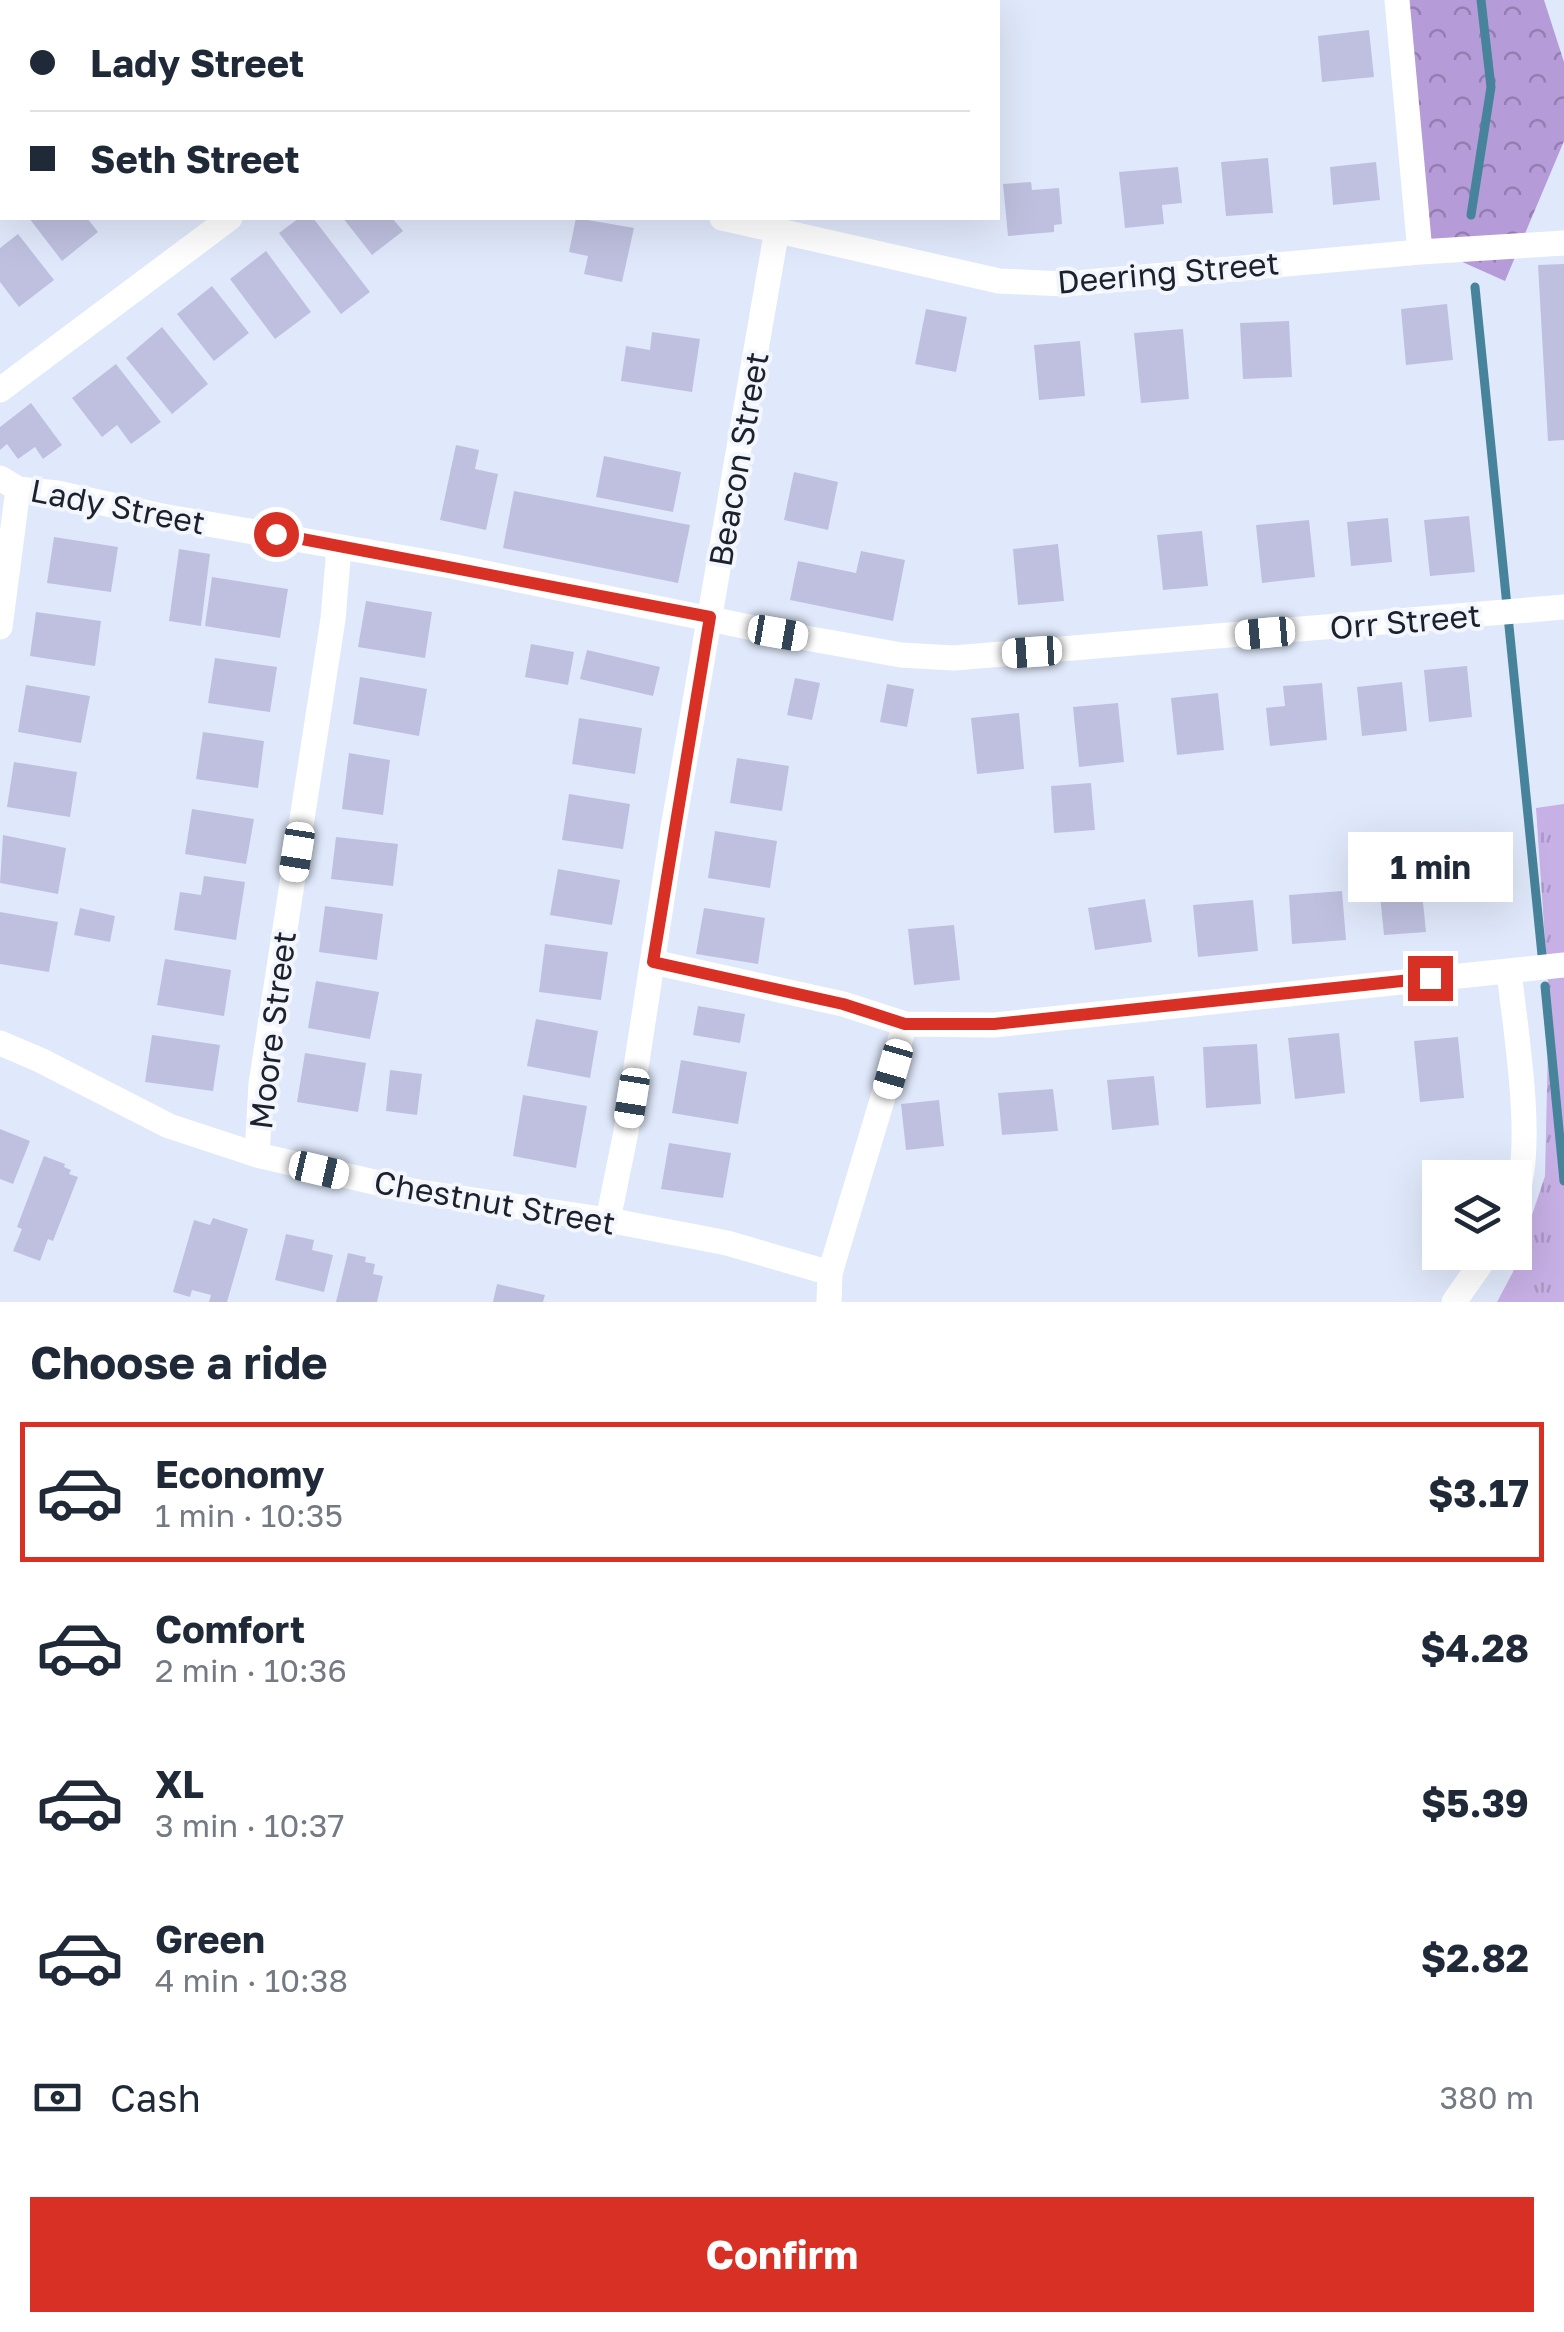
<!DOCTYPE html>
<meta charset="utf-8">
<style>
body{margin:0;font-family:"Golos Text",sans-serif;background:#f6f6f7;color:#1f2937;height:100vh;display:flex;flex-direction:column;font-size:38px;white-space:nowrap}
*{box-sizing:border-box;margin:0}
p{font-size:32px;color:#747a83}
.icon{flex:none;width:55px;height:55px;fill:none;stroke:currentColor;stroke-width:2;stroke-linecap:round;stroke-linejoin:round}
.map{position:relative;height:1302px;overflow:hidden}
.panel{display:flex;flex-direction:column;background:#fff;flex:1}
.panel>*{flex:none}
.hud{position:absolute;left:0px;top:0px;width:1000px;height:220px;box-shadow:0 10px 40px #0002;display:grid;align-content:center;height:220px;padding:0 30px;background:#fff}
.tools{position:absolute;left:1422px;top:1160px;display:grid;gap:20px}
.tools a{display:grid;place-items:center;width:110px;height:110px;border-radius:0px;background:#fff;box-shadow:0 10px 40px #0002;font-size:50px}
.end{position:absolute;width:45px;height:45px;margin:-22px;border:12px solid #d93025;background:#fff;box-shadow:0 0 0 5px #fff}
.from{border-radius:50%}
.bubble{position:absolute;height:70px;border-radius:0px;background:#fff;box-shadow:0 10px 40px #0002;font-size:32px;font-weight:700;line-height:70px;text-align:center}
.car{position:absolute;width:30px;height:60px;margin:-30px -15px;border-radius:12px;box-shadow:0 0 8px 2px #0007;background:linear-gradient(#fff 24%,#345 0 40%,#fff 0 76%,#345 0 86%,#fff 0)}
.hud b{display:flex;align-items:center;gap:35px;height:95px;font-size:38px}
.hud b+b{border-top:2px solid #e0e1e3}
.hud i{width:25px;height:25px;background:#1f2937}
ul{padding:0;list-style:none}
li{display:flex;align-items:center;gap:30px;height:140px;margin:0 20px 15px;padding:0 10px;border:5px solid transparent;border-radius:0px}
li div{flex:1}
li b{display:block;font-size:38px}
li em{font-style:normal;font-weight:700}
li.current{border-color:#d93025}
li>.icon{width:90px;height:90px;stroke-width:1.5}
h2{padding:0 30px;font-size:45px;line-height:120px}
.pay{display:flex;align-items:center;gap:25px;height:110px;padding:0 30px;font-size:38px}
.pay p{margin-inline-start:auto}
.button{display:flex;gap:20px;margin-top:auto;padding:20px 30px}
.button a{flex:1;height:115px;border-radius:0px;background:#d93025;color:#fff;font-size:40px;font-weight:700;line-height:115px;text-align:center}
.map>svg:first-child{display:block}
</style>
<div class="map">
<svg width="1564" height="1302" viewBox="0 0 1564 1302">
<defs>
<pattern id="grass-tufts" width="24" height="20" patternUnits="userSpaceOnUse" patternTransform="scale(2.5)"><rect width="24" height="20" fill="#c7b0e5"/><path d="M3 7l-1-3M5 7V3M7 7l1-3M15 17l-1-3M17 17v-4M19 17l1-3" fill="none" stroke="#aa97c5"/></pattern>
<pattern id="forest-crowns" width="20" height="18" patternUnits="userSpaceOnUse" patternTransform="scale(2.5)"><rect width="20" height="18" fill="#b69bd9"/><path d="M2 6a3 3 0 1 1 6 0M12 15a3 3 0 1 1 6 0" fill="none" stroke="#937eb0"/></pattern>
</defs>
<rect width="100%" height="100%" fill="#e0e9fb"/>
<path fill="url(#grass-tufts)" d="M 1564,804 L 1564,1302 L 1497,1302 L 1513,1272 L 1545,1176 L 1549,999 L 1536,808 Z"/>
<path fill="url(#forest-crowns)" d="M 1389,0 L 1544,0 L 1564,62 L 1564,141 L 1505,281 L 1431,248 Z"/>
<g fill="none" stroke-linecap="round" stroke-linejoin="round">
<path stroke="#47839b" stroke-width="9" d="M 1471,215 L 1491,87 L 1481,0
M 1475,287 L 1542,955
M 1545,986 L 1564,1181"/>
</g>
<path fill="#bfc0df" d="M 1369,30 L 1374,77 L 1322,82 L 1318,36 Z
M 1268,158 L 1273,213 L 1226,216 L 1221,162 Z
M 1376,162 L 1380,200 L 1333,205 L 1330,167 Z
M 1178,167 L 1182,203 L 1162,205 L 1164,224 L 1125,228 L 1119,172 Z
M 1031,182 L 1032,190 L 1059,188 L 1062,224 L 1054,225 L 1054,232 L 1008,236 L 1003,184 Z
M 29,218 L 87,218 L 98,232 L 62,261 Z
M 299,218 L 313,218 L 370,292 L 341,314 L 279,233 Z
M 343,218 L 392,218 L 403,231 L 372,255 Z
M 576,218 L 634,228 L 622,282 L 584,274 L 588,256 L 569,252 Z
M 18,234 L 54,280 L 19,307 L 0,282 L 0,248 Z
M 266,251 L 311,312 L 275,339 L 230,279 Z
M 1564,264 L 1564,440 L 1548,441 L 1538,265 Z
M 212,286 L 249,333 L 214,361 L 177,314 Z
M 1447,304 L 1453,360 L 1406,365 L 1401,309 Z
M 926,309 L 967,317 L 956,372 L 915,364 Z
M 1289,321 L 1292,377 L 1243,379 L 1240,323 Z
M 162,327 L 208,384 L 172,414 L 126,358 Z
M 1183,329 L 1189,399 L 1141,403 L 1134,333 Z
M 652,332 L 700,339 L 692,392 L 621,381 L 626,346 L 650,350 Z
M 1080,341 L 1085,396 L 1039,400 L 1034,345 Z
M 116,364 L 161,422 L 131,444 L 117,425 L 102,437 L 72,398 Z
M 31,403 L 62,445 L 43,459 L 35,447 L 18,459 L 7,444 L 0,450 L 0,427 Z
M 456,445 L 479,450 L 475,469 L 498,474 L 486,530 L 440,520 Z
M 604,456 L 681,472 L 673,512 L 596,497 Z
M 794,472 L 838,482 L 828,530 L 784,520 Z
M 514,491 L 690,525 L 678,583 L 503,548 Z
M 1469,516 L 1475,572 L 1430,576 L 1424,520 Z
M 1388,518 L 1392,562 L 1351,566 L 1347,522 Z
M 1309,520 L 1315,577 L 1262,583 L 1256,525 Z
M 1202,531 L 1208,586 L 1163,590 L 1157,535 Z
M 54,537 L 118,547 L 111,592 L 47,583 Z
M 1058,544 L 1064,601 L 1018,605 L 1013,549 Z
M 179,549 L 210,554 L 201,626 L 169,621 Z
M 861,551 L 905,560 L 893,621 L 790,600 L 798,561 L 856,573 Z
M 212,577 L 288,589 L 280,638 L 205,626 Z
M 366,601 L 432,612 L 425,658 L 358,647 Z
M 36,612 L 101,621 L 95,666 L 30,656 Z
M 531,644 L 574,652 L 568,685 L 525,677 Z
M 587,650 L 660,667 L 653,696 L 580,679 Z
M 215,658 L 277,667 L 270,712 L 208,703 Z
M 1467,666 L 1472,717 L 1429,722 L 1424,670 Z
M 360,677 L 427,689 L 419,736 L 353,724 Z
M 795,678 L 820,683 L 812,720 L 787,715 Z
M 1402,682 L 1407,731 L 1362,736 L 1357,687 Z
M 1322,683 L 1327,740 L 1270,746 L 1266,708 L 1285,706 L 1283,686 Z
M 887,684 L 914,689 L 907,727 L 880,722 Z
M 26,685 L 90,696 L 81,743 L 18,732 Z
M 1218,693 L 1224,750 L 1177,755 L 1171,698 Z
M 1118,703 L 1124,762 L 1079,767 L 1073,707 Z
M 1019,713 L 1024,769 L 977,774 L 971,718 Z
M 579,718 L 642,728 L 635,774 L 572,764 Z
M 203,732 L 264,741 L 258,788 L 196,779 Z
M 349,753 L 390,760 L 383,815 L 342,809 Z
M 737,758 L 789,766 L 782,811 L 730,803 Z
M 14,762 L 77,772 L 70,817 L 7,807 Z
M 1091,783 L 1095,830 L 1054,833 L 1051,786 Z
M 569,794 L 630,804 L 623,849 L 562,840 Z
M 192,809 L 254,819 L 246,864 L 185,854 Z
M 715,831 L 777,841 L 770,888 L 708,878 Z
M 3,835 L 66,848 L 58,894 L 0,883 Z
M 336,837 L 398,844 L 393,886 L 331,879 Z
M 1419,862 L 1426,932 L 1384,935 L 1377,865 Z
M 558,869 L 620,880 L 612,925 L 550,915 Z
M 204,876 L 245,882 L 236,940 L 174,930 L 180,892 L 201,895 Z
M 1342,891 L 1346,940 L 1292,944 L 1289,895 Z
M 1145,899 L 1152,942 L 1095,950 L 1088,908 Z
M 1253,900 L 1258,951 L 1198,957 L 1193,905 Z
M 325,906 L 383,914 L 377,960 L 319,952 Z
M 80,908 L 115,916 L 110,942 L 74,935 Z
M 704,908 L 765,918 L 758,964 L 696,954 Z
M 0,912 L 58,922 L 49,972 L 0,964 Z
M 954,925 L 960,980 L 914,985 L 908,929 Z
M 545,944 L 608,952 L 601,1000 L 539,992 Z
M 165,959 L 231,970 L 224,1016 L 157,1005 Z
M 316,981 L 379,992 L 370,1039 L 308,1028 Z
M 698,1006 L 745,1014 L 740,1043 L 693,1035 Z
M 536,1019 L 598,1031 L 590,1078 L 527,1066 Z
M 1339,1033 L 1345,1093 L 1295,1099 L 1288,1038 Z
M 152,1035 L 220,1045 L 213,1091 L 145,1082 Z
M 1458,1037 L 1464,1098 L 1420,1102 L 1414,1041 Z
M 1257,1044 L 1261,1104 L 1206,1108 L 1203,1047 Z
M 305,1053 L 366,1063 L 358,1112 L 297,1102 Z
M 681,1060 L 747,1072 L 738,1124 L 672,1113 Z
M 390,1070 L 422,1074 L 417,1115 L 386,1111 Z
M 1154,1076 L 1159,1125 L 1112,1130 L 1107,1080 Z
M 1053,1089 L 1058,1131 L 1002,1135 L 998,1093 Z
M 523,1095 L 587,1106 L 576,1168 L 513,1156 Z
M 939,1100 L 944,1146 L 906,1150 L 901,1104 Z
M 0,1129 L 30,1141 L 13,1184 L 0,1179 Z
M 669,1143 L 731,1153 L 723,1198 L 661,1189 Z
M 44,1156 L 65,1164 L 64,1167 L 71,1170 L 69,1174 L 78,1177 L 53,1241 L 48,1239 L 40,1261 L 13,1251 L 22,1229 L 17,1227 Z
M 213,1218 L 248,1229 L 227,1302 L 209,1302 L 211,1295 L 192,1290 L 190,1297 L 173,1292 L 194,1220 L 210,1225 Z
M 286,1234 L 314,1240 L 312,1250 L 333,1255 L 324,1292 L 275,1280 Z
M 348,1253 L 366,1257 L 365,1262 L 375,1264 L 373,1274 L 383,1276 L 377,1302 L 336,1302 Z
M 497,1284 L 545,1295 L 543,1302 L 493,1302 Z"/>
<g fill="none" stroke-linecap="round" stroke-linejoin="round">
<path stroke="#fff" stroke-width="12" d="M 510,2 L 514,0"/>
<path stroke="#fff" stroke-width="25" d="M 456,0 L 457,2
M 1397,0 L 1420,252
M 722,218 L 999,281 L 1065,284 L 1420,252 L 1564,243
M 0,390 L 230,218
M 0,478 L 18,489 L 57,493 L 162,516 L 451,566 L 778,633 L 901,655 L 954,658 L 1564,607
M 0,627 L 18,489
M 653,962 L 843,1004 L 905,1024 L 994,1025 L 1564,965
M 1509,972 C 1515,1026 1536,1151 1515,1198
M 0,1043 L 40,1060 L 169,1126 L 257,1155 L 413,1191 L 608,1220 L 727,1243 L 830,1273
M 257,1155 L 261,1084 L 333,619 L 339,548
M 608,1220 L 626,1132 L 673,828 L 777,229
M 829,1302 L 830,1273 L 905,1024
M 1454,1302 L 1489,1252"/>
</g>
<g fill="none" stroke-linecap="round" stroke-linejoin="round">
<path stroke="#d93025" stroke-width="12" d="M 276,534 L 710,617 L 653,962 L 843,1004 L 905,1024 L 994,1024 L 1430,978"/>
</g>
<g text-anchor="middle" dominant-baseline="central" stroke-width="8" stroke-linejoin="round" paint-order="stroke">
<g font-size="32" fill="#1c212c" stroke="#f3f6fc">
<text transform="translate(1168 272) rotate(-5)">Deering Street</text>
<text transform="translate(738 459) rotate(-80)">Beacon Street</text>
<text transform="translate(118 506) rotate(11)">Lady Street</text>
<text transform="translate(1405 621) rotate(-5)">Orr Street</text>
<text transform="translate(272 1030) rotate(-83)">Moore Street</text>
<text transform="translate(495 1202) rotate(10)">Chestnut Street</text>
</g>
</g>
</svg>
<div class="tools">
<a><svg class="icon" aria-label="layers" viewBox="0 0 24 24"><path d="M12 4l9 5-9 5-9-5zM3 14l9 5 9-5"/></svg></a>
</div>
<i class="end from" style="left:276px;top:534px"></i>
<i class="end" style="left:1430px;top:978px"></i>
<div class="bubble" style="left:1348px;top:832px;width:165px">1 min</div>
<i class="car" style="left:778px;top:633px;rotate:100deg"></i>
<i class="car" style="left:1265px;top:633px;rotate:265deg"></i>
<i class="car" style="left:1032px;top:652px;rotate:266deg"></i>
<i class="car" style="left:297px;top:852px;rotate:189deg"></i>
<i class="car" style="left:893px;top:1069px;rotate:196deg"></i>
<i class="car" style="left:632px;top:1098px;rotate:189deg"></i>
<i class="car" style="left:319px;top:1170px;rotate:103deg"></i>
<div class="hud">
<b><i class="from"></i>Lady Street</b>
<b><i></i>Seth Street</b>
</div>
</div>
<section class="panel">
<h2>Choose a ride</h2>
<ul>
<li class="current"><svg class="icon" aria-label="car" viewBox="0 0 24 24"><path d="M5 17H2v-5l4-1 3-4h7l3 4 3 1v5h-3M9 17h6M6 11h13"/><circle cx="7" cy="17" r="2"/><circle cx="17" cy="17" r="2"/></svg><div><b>Economy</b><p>1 min · 10:35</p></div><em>$3.17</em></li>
<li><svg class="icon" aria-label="car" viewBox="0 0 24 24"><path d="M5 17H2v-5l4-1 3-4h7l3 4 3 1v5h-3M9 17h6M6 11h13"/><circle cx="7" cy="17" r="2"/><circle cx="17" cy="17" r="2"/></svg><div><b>Comfort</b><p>2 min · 10:36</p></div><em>$4.28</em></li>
<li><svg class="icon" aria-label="car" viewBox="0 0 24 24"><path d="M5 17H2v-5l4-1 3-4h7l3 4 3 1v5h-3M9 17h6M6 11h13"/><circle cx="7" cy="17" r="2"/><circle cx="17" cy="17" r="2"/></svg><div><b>XL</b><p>3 min · 10:37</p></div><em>$5.39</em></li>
<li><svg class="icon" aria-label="car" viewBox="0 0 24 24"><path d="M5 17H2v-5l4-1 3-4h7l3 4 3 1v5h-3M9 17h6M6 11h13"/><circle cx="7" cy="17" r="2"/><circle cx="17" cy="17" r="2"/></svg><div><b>Green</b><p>4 min · 10:38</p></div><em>$2.82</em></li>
</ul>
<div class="pay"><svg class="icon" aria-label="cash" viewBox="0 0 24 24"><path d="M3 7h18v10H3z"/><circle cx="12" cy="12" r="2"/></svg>Cash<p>380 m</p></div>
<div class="button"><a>Confirm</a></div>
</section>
